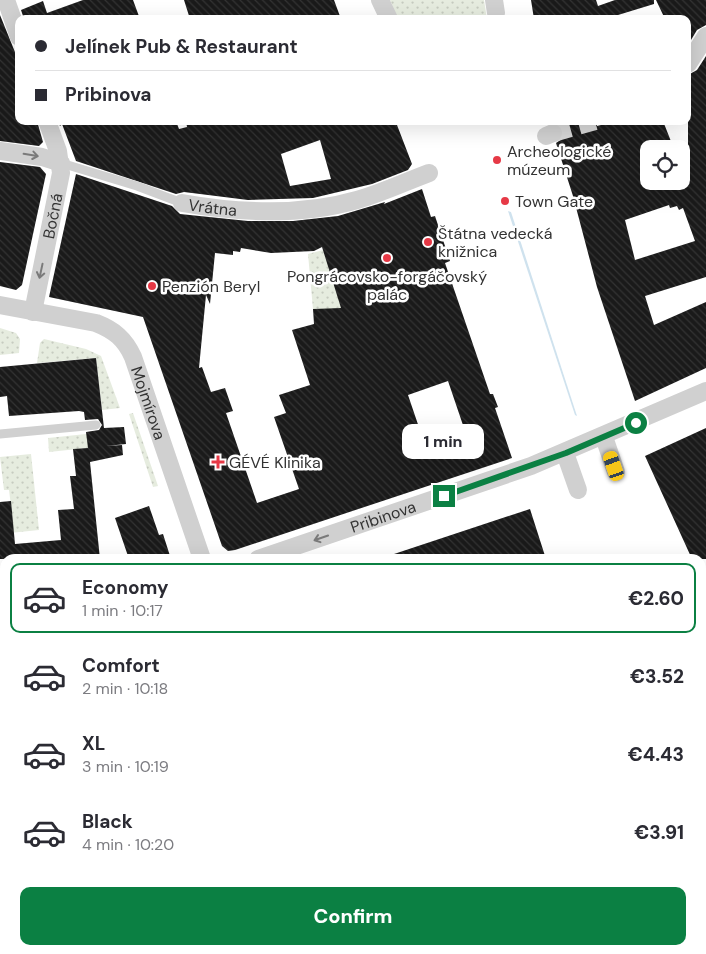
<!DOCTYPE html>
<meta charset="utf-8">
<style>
body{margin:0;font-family:"DM Sans",sans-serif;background:#f7f7f7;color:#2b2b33;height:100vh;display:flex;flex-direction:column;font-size:19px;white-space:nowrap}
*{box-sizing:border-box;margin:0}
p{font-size:16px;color:#7c7c81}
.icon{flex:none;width:28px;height:28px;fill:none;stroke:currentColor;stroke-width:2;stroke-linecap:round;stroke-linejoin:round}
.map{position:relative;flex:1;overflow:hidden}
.drawer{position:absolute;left:0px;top:554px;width:706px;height:401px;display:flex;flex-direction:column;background:#fff;border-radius:15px 15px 0 0;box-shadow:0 5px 20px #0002}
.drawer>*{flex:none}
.guide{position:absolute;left:15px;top:15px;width:676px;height:110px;border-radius:10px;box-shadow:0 5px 20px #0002;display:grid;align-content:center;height:110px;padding:0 20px;background:#fff}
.buttons{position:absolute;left:640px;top:140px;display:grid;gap:10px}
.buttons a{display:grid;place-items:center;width:50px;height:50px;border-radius:10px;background:#fff;box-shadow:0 5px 20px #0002;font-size:25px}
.end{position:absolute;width:22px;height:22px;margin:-11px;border:6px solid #0b8043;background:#fff;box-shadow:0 0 0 2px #fff}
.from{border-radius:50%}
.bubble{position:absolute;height:35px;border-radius:10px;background:#fff;box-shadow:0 5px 20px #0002;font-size:16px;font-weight:800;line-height:35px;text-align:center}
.car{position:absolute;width:15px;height:30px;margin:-15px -8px;border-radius:6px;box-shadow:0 0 4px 1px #0007;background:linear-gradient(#f5c518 24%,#345 0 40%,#f5c518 0 76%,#345 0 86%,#f5c518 0)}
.guide b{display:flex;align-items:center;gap:18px;height:48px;font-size:19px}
.guide b+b{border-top:1px solid #e1e1e2}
.guide i{width:12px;height:12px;background:#2b2b33}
ul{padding:9px 0 0;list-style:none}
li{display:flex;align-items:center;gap:15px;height:70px;margin:0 10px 8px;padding:0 10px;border:2px solid transparent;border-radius:10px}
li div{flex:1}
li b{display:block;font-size:19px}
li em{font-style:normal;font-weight:800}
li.on{border-color:#0b8043}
li>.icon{width:45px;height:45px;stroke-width:1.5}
.action{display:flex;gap:10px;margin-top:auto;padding:10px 20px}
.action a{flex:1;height:58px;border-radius:10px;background:#0b8043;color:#fff;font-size:20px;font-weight:800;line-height:58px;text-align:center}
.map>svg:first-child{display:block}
</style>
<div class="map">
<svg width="706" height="954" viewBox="0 0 706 954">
<defs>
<pattern id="grass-dots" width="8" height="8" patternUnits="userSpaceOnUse" patternTransform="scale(1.25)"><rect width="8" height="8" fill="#e6ecdf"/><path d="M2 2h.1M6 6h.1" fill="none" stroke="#c6cbc0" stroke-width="1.8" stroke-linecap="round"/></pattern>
<pattern id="building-back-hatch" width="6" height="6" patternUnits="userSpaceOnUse" patternTransform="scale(1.25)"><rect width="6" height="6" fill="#1a1a1a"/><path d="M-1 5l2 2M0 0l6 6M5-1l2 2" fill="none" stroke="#333"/></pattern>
</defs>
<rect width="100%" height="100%" fill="#fff"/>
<path fill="url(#grass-dots)" d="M 390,0 L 484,0 L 487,19 L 398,19 Z
M 323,250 L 342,304 L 344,320 L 313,309 L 308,254 Z
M 0,328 L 16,333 L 20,339 L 19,353 L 0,355 Z
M 44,339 L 86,349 L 101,356 L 120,408 L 102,410 L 96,358 L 37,363 L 40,343 Z
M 133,413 L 158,486 L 153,487 L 129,414 Z
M 105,432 L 106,446 L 49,452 L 48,438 Z
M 31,454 L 39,530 L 0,534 L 13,522 L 9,490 L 4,490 L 0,457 Z
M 701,827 L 706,832 L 706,889 L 701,889 Z
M 0,896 L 5,896 L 5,950 L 82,950 L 39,954 L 0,954 Z"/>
<path fill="#cfe2ee" d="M 508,211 L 511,212 L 577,416 L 575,415 Z"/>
<path fill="url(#building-back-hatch)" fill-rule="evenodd" d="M 83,0 L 133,0 L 140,19 L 24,19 L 21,10 L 43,1 L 47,13 Z
M 184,0 L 334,0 L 341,19 L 190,19 Z
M 531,0 L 596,0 L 598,6 L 615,0 L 654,0 L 654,4 L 605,19 L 534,19 Z
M 656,0 L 706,0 L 706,25 L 697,30 L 688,45 L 688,19 L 665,19 Z
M 0,15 L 19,62 L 19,121 L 37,121 L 43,142 L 39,146 L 0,141 Z
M 706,56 L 706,277 L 645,296 L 654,325 L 706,302 L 706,368 L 635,401 L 597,287 L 573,196 L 556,143 L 562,139 L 563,129 L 559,124 L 551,121 L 597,121 L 597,126 L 617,121 L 663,121 L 674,149 L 649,149 L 649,181 L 688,182 L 688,75 L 697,70 ZM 669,205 L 670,208 L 677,206 L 679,210 L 683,208 L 695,241 L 635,260 L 625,220 Z
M 58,121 L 176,121 L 179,129 L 187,127 L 186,121 L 388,121 L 397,125 L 412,164 L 408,170 L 372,184 L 313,198 L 248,200 L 184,192 L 176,194 L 76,161 L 62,124 L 60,126 ZM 320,140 L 331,179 L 290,186 L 281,154 Z
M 0,162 L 40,167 L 46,174 L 22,285 L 16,290 L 0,286 Z
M 76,174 L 172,206 L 180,214 L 248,221 L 293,221 L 338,216 L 385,202 L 384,204 L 422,189 L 431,217 L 435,216 L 450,261 L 445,263 L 490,394 L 493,394 L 498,407 L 495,408 L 512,458 L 235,550 L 228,551 L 222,546 L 143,317 L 49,297 ZM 322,247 L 341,308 L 313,309 L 314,324 L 292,330 L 310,385 L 279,395 L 286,413 L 274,417 L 299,489 L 257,503 L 226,413 L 233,411 L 225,388 L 211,392 L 202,367 L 199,368 L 206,295 L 210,304 L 215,253 L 233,255 L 233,251 L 240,252 L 241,248 L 271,253 L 314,251 ZM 448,381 L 466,434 L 426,448 L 408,395 Z
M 96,358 L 104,428 L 124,427 L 126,444 L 106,446 L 122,445 L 123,455 L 90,462 L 100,559 L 0,559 L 0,502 L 11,501 L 15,544 L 61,540 L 58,510 L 74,509 L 70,476 L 76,476 L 73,449 L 88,448 L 86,432 L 99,430 L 102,425 L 98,419 L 85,420 L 84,412 L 79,411 L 9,416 L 7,396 L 0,397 L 0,367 Z
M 706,428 L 706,559 L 692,559 L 645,456 Z
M 149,506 L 159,535 L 163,534 L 171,559 L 129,559 L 115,518 Z
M 530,509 L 546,559 L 505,559 L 503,555 L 491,559 L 389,559 L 388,556 Z"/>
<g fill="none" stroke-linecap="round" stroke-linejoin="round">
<path stroke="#d6d6d6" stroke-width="18" stroke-dasharray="18 9" stroke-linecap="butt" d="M 553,133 L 595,121"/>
<path stroke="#d0d0d0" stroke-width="9" d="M 61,163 L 137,186 L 182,203
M 0,434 L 96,425"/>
<g stroke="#d0d0d0" stroke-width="18">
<path d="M 6,0 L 19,37"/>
<path d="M 380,0 L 389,19"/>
<path d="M 494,0 L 496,13"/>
<path d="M 688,64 L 706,36"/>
<path d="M 546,136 L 553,133"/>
<path d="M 0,151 L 42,157 L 61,163"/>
<path id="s1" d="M 182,203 C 239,213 302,216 357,200 C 382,193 405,182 429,173"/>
<path id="s2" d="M 0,305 L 96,323 C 114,330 125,339 133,357 L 202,559"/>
<path id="s3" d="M 33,312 L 61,173 L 58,151 L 47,121"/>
<path d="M 604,437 L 616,472"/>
<path d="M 565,453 L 578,490"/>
<path id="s4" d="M 258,559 L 531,466 L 706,391"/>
<path d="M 0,674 L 5,673"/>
<path d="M 701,713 L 706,711"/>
</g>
<path stroke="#bdbdbd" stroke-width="25" d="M 0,884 L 5,884
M 701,895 L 706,895
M 701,913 L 706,913
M 474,950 L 475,954
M 258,954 L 300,950"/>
<path stroke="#888" stroke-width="1" d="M 701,740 L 706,738
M 701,752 L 706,750
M 701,783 L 706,785
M 701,794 L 706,797
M 0,905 L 5,904
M 0,914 L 5,914"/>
</g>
<defs><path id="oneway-shaft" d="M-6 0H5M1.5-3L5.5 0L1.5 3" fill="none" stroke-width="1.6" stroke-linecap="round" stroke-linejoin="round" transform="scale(1.25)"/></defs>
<g stroke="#7a7a7a">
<use href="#oneway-shaft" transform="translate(31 155) rotate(9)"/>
<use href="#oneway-shaft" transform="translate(41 271) rotate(102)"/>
<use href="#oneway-shaft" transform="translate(321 538) rotate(161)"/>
</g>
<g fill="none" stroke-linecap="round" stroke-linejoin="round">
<path stroke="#0b8043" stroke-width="6" d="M 444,496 L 566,453 L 636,423"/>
</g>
<g fill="#e63946" stroke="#fff" stroke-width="2">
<circle cx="497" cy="160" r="5"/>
<circle cx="505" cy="201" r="5"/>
<circle cx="428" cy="242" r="5"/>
<circle cx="387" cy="258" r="5"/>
<circle cx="152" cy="286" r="5"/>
<path d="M215.5 454.5h5v5h5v5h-5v5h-5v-5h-5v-5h5z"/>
</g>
<g text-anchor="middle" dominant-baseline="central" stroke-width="5" stroke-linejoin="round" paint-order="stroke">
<g font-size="16" fill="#333" stroke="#fff" text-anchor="start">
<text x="507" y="151">Archeologické<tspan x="507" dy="18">múzeum</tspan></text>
<text x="515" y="201">Town Gate</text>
<text x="438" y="233">Štátna vedecká<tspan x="438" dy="18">knižnica</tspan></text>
<text x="387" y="276" text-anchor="middle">Pongrácovsko-forgáčovský<tspan x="387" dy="18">palác</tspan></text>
<text x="162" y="286">Penzión Beryl</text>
<text x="229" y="462">GÉVÉ Klinika</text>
</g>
<g font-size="16" fill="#333" stroke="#fff">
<text stroke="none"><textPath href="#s1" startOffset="31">Vrátna</textPath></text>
<text stroke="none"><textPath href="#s3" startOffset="98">Bočná</textPath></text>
<text stroke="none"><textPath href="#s2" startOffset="198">Mojmírova</textPath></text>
<text stroke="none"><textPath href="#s4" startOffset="132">Pribinova</textPath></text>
</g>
</g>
</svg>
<div class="buttons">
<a><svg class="icon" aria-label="locate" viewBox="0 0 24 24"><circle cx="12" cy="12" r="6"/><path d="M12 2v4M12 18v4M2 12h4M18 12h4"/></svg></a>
</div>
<i class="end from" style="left:636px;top:423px"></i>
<i class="end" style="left:444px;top:496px"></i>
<div class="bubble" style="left:402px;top:424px;width:82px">1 min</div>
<i class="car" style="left:614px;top:466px;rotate:341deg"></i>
<div class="guide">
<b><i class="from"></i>Jelínek Pub &amp; Restaurant</b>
<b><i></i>Pribinova</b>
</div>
<section class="drawer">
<ul>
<li class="on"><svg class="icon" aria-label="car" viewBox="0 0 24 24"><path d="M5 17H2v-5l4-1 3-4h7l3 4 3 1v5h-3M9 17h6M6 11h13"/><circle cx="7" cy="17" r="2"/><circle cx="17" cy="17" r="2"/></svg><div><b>Economy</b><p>1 min · 10:17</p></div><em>€2.60</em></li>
<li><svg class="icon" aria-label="car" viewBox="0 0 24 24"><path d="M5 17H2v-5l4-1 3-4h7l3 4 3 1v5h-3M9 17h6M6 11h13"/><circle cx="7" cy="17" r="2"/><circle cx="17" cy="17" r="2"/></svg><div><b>Comfort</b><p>2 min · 10:18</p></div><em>€3.52</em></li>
<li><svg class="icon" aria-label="car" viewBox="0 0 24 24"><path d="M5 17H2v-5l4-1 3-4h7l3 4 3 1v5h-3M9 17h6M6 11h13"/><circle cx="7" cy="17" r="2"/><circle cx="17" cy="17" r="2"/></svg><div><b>XL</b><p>3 min · 10:19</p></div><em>€4.43</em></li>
<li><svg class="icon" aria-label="car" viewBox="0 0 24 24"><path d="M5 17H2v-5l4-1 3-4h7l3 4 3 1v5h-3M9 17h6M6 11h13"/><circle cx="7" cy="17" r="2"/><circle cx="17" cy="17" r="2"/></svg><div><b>Black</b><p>4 min · 10:20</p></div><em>€3.91</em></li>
</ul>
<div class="action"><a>Confirm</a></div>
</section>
</div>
